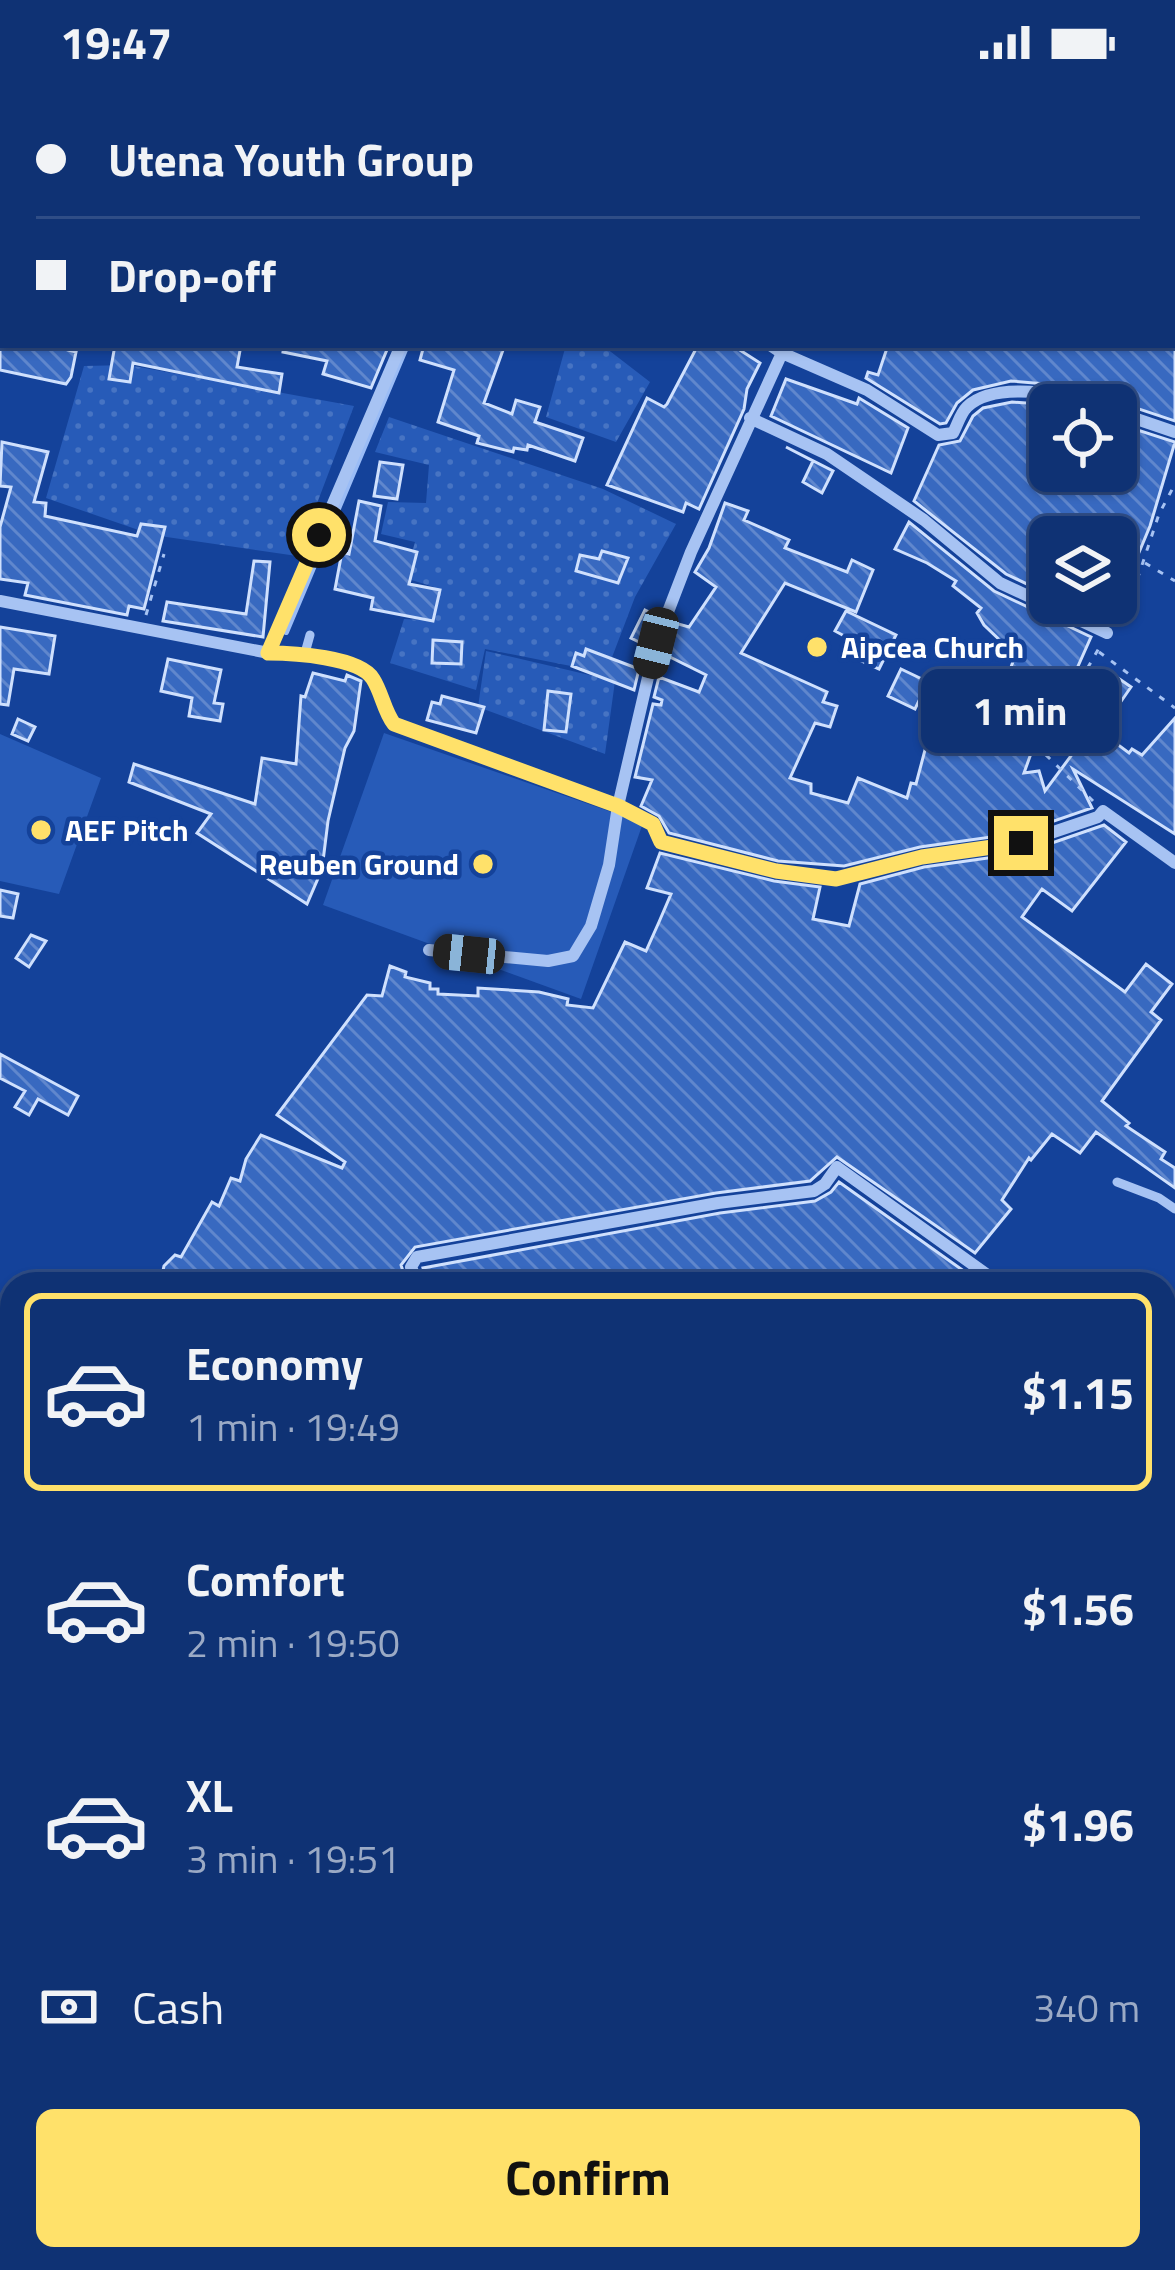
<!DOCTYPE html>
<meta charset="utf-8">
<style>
body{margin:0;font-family:"Titillium Web",sans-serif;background:#183a79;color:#f1f3f6;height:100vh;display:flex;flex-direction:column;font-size:45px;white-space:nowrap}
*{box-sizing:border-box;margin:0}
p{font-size:39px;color:#9baac5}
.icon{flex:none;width:66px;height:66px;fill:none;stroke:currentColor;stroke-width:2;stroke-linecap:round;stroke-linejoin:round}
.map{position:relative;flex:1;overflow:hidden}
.details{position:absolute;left:0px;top:1188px;width:1176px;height:999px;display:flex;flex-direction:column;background:#0f3274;border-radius:36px 36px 0 0;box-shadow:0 3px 9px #0004,0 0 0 3px #2f4d86}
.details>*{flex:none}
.top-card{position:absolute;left:0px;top:0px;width:1176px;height:264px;box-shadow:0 3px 9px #0004,0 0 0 3px #2f4d86;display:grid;align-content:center;height:264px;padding:0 36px;background:#0f3274}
.tools{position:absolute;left:1029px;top:300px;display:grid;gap:24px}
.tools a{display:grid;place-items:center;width:108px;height:108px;border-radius:18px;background:#0f3274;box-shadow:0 3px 9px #0004,0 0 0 3px #2f4d86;font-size:60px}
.end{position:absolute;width:54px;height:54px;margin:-27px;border:15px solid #ffe16a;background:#111;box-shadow:0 0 0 6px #111}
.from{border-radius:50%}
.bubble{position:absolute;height:84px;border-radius:18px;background:#0f3274;box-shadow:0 3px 9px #0004,0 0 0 3px #2f4d86;font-size:39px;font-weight:700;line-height:84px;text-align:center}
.car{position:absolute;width:36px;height:72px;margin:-36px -18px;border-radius:15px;box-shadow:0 0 9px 3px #0007;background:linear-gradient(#222 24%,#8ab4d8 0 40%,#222 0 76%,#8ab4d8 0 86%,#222 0)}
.top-card b{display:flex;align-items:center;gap:42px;height:114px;font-size:45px}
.top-card b+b{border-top:3px solid #2f4d86}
.top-card i{width:30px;height:30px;background:#f1f3f6}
ul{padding:21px 0 0;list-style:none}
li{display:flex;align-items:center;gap:36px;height:198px;margin:0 24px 18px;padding:0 12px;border:6px solid transparent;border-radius:18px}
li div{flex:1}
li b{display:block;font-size:45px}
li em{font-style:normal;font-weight:700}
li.on{border-color:#ffe16a}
li>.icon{width:108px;height:108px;stroke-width:1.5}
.pay{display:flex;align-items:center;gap:30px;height:132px;padding:0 36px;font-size:45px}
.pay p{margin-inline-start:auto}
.cta{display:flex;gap:24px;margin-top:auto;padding:24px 36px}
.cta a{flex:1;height:138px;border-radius:18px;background:#ffe16a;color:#111;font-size:48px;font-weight:700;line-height:138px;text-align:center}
.status{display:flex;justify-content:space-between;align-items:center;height:84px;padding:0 60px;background:#0f3274;direction:ltr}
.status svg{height:33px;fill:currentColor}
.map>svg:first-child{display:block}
</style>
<div class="status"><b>19:47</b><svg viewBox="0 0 49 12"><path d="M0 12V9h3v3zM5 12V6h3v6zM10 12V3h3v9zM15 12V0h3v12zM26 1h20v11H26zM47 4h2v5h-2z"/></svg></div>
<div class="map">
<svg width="1175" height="2186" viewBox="0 0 1175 2186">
<defs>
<pattern id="grass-dots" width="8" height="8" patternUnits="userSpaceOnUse" patternTransform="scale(3)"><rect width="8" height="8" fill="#275bb8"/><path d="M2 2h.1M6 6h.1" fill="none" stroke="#4774c3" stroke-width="1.8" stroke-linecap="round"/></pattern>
<pattern id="building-back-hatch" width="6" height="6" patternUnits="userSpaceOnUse" patternTransform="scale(3)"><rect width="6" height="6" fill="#3869c0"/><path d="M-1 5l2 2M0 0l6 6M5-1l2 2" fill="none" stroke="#6087cd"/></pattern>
</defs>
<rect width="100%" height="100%" fill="#14429a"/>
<path fill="url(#grass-dots)" d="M 566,261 L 602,261 L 650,298 L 616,358 L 546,333 Z
M 128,281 L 354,322 L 297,472 L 153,451 L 46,414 L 84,282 Z
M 389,333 L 603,405 L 676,440 L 635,513 L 606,589 L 485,565 L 476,606 L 390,579 L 404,535 L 428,536 L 434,503 L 405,494 L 415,458 L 381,450 L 388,418 L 426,419 L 429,381 L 375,368 Z
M 486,567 L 615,597 L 605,670 L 478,623 Z"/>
<path fill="#275bb8" d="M 384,649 L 643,739 L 581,915 L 323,821 Z
M 0,650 L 101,694 L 59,810 L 0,797 Z"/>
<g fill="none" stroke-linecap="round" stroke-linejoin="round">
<path stroke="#9abcf6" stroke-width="6" d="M 385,0 L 398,3
M 1173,156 L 1175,154
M 286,548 L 407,261"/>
</g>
<path fill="url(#building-back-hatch)" stroke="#cfe0fd" stroke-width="3" d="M 0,261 L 49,261 L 76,268 L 71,293 L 66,300 L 0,286 Z
M 115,261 L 241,261 L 237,283 L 282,290 L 279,309 L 133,279 L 130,298 L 109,295 Z
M 284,261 L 389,261 L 371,304 L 323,290 L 327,277 L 283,268 Z
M 424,261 L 488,261 L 503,266 L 484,319 L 512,330 L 516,316 L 540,323 L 535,338 L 583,354 L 575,377 L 528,361 L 527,366 L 514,364 L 513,368 L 477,359 L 479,352 L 438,338 L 454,286 L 420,276 Z
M 698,261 L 732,261 L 760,279 L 747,305 L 744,325 L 699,425 L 686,419 L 683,428 L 607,401 L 647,314 L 664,323 L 667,320 Z
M 888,261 L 1175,261 L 1175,337 L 1070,302 L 1011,297 L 973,306 L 957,319 L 946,339 L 940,340 L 866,294 L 868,288 L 878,291 Z
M 786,295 L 857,320 L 859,314 L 908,344 L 891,389 L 771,332 Z
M 1012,318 L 1054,321 L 1050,321 L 1050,353 L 1047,351 L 1037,387 L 1116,387 L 1116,339 L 1175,358 L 1150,442 L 1128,495 L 1116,491 L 1116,453 L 1050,453 L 1050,511 L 1006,490 L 914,417 L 939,361 L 960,357 L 973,332 L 983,324 Z
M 2,358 L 48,368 L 34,418 L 46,419 L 45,432 L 137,452 L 141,440 L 165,443 L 144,525 L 129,522 L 127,531 L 25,511 L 28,499 L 0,495 L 0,443 L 11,403 L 0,402 Z
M 786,363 L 833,387 L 822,409 L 803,398 L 813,377 Z
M 380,378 L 403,381 L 397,415 L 374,412 Z
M 359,417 L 381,422 L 375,457 L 417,468 L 409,500 L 440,506 L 433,537 L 371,525 L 373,514 L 335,505 L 342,468 L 349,470 Z
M 725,419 L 748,427 L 744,436 L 789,456 L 785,464 L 847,488 L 852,476 L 873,486 L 856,528 L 785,499 L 741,569 L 827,608 L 823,618 L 837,622 L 830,643 L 815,639 L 790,694 L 811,700 L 811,709 L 848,719 L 858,694 L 907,714 L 911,699 L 916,700 L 934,632 L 984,658 L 1015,572 L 1005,567 L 1007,563 L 984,541 L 977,529 L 981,524 L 953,502 L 956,497 L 927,479 L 895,465 L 909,438 L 994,507 L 1091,553 L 1058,627 L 1048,622 L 1024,689 L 1039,687 L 1045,707 L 1093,642 L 1129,669 L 1132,665 L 1142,671 L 1175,634 L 1175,750 L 1073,685 L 1092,724 L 1019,749 L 920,763 L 844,782 L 778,777 L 669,749 L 659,732 L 641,722 L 652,696 L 635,693 L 653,620 L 661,621 L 662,616 L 654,613 L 659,593 L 699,608 L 706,591 L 664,570 L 675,539 L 689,543 L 716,503 L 695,488 L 709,464 Z
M 602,467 L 628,474 L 618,499 L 576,487 L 580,471 L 599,475 Z
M 254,477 L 270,478 L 263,553 L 163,537 L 167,518 L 246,530 Z
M 645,526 L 656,531 L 645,561 L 631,554 Z
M 846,527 L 896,551 L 879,585 L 855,574 L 861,561 L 835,547 Z
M 0,543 L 55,552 L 49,590 L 14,585 L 8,621 L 0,620 Z
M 433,556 L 462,558 L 461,580 L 432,579 Z
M 586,565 L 639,585 L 634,606 L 572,582 L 576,569 L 584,572 Z
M 168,575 L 221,586 L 214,619 L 223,620 L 220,637 L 189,632 L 192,614 L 161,607 Z
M 901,585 L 928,598 L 915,625 L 888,612 Z
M 313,589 L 345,597 L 347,591 L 361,597 L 354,647 L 345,664 L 328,737 L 322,785 L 307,820 L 197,749 L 211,730 L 129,698 L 134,680 L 255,720 L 262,674 L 296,680 L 301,612 L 305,613 Z
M 1118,594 L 1131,603 L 1104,642 L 1091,633 Z
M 548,607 L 571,610 L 566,648 L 544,646 Z
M 442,612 L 484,623 L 476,649 L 427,636 L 432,618 L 440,620 Z
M 18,635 L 35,643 L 28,657 L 12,650 Z
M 1104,741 L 1126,758 L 1072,827 L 1042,805 L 1022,833 L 1125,908 L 1146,880 L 1172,900 L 1151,928 L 1161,936 L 1102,1017 L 1129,1039 L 1126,1042 L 1165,1068 L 1161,1075 L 1175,1084 L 1175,1104 L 1096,1048 L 1080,1069 L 1052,1050 L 1031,1076 L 1029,1074 L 1002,1116 L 1011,1125 L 975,1169 L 837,1073 L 810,1097 L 716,1109 L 415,1163 L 401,1181 L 407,1200 L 388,1200 L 389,1191 L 346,1194 L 346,1187 L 313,1189 L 313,1200 L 160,1200 L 164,1182 L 175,1171 L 181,1173 L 212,1118 L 219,1122 L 231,1094 L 240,1097 L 246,1075 L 261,1051 L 342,1084 L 345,1078 L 277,1031 L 367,911 L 382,912 L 390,882 L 406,888 L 405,893 L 430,899 L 430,905 L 438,905 L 438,910 L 478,912 L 478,904 L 539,908 L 568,915 L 567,921 L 593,924 L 625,858 L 646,867 L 659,838 L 671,810 L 647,804 L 660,769 L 774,797 L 820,803 L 813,835 L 849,842 L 860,800 L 924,783 L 1023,769 Z
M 0,806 L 18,810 L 13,834 L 0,832 Z
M 31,851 L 46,857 L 29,883 L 16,874 Z
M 0,970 L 78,1012 L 68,1031 L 38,1015 L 29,1031 L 15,1023 L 25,1007 L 0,994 Z
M 839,1098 L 982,1200 L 428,1200 L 423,1184 L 720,1129 L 815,1117 L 831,1108 Z
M 0,2165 L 12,2175 L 29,2186 L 0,2186 Z"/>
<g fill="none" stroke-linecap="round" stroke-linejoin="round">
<path stroke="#a7c3f3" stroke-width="3" stroke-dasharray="6 9" stroke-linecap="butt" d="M 1108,3 L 1109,0
M 0,103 L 3,96
M 1145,479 L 1175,497
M 146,531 L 164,470
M 1115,534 L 1135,502 L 1159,430 L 1175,400
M 1099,568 L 1175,624
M 1093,717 L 1045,670 L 1044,660 L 1099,564"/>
<path stroke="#a7c3f3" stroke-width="9" d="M 305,569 L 310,551
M 1117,1098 L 1159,1114 L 1175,1125
M 9,1777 L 12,1780
M 0,1919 L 12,1903
M 222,2186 L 230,2175"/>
<path stroke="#a7c3f3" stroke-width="12" d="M 140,0 L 153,3
M 0,25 L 2,0
M 782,269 L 867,306 L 938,351 L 953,349 C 958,340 960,330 967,323 C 993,297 1066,309 1097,321
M 1116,328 L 1175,348
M 750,334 L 827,370 L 924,436 L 1000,499 L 1107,549
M 0,517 L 269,569 C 292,569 360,573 373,595 C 382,609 384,627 394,640 L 618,722 L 653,740 L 661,758 L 776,787 L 836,795 L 922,773 L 1021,759 L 1098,733 L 1103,727 L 1175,779
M 269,569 L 401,261
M 429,866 L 548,877 L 573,872 L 591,842 L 609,781 L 618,722 L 656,559 L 691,468 L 782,269 L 770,261
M 418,1200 L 411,1183 L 417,1173 L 718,1119 L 814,1107 L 825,1100 L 837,1083 L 1000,1200
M 1164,1285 L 1175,1271
M 0,1381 L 12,1388
M 1164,1954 L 1175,1939
M 1164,2105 L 1175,2114
M 0,2118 L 12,2127
M 78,2175 L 93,2186
M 460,2186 L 468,2175"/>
</g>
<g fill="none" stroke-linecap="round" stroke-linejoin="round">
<path stroke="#ffe16a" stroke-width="15" d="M 319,451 L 268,569 C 293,569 360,573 373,595 C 382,609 384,627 394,640 L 618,722 L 653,740 L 661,758 L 776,787 L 836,795 L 922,773 L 1021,759"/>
</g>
<g fill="#ffe16a" stroke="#14429a" stroke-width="4.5">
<circle cx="817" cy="563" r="12"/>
<circle cx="41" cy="746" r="12"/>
<circle cx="483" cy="780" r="12"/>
</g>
<g text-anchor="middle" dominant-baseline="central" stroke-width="9" stroke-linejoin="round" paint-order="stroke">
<g font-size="30" font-weight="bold" fill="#fff" stroke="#14429a" text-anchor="start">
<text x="841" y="563">Aipcea Church</text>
<text x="65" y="746">AEF Pitch</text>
<text x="459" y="780" text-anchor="end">Reuben Ground</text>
</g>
</g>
</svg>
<div class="tools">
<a><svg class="icon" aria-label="locate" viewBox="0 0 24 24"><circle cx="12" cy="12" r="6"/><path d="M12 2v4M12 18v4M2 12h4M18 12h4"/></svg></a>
<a><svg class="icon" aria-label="layers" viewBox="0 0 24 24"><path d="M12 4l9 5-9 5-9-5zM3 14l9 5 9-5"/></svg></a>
</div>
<i class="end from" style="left:319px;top:451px"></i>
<i class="end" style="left:1021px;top:759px"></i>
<div class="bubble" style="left:921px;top:585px;width:198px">1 min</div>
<i class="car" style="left:656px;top:559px;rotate:194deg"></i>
<i class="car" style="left:469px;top:870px;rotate:276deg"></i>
<div class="top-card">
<b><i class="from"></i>Utena Youth Group</b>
<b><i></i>Drop-off</b>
</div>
<section class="details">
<ul>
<li class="on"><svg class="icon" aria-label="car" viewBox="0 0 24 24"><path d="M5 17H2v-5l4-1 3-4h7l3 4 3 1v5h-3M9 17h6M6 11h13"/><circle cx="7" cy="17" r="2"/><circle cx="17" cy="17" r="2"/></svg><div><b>Economy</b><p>1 min · 19:49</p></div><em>$1.15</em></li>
<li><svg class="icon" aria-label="car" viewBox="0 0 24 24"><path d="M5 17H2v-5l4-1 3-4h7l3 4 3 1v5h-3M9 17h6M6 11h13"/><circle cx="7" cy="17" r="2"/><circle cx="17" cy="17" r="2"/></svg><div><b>Comfort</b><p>2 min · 19:50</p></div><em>$1.56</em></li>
<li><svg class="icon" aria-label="car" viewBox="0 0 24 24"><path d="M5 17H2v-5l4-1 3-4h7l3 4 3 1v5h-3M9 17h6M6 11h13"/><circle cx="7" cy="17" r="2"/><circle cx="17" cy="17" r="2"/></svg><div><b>XL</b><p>3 min · 19:51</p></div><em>$1.96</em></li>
</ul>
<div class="pay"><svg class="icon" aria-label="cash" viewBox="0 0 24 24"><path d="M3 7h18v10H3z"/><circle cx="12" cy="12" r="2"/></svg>Cash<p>340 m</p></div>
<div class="cta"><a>Confirm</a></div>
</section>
</div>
